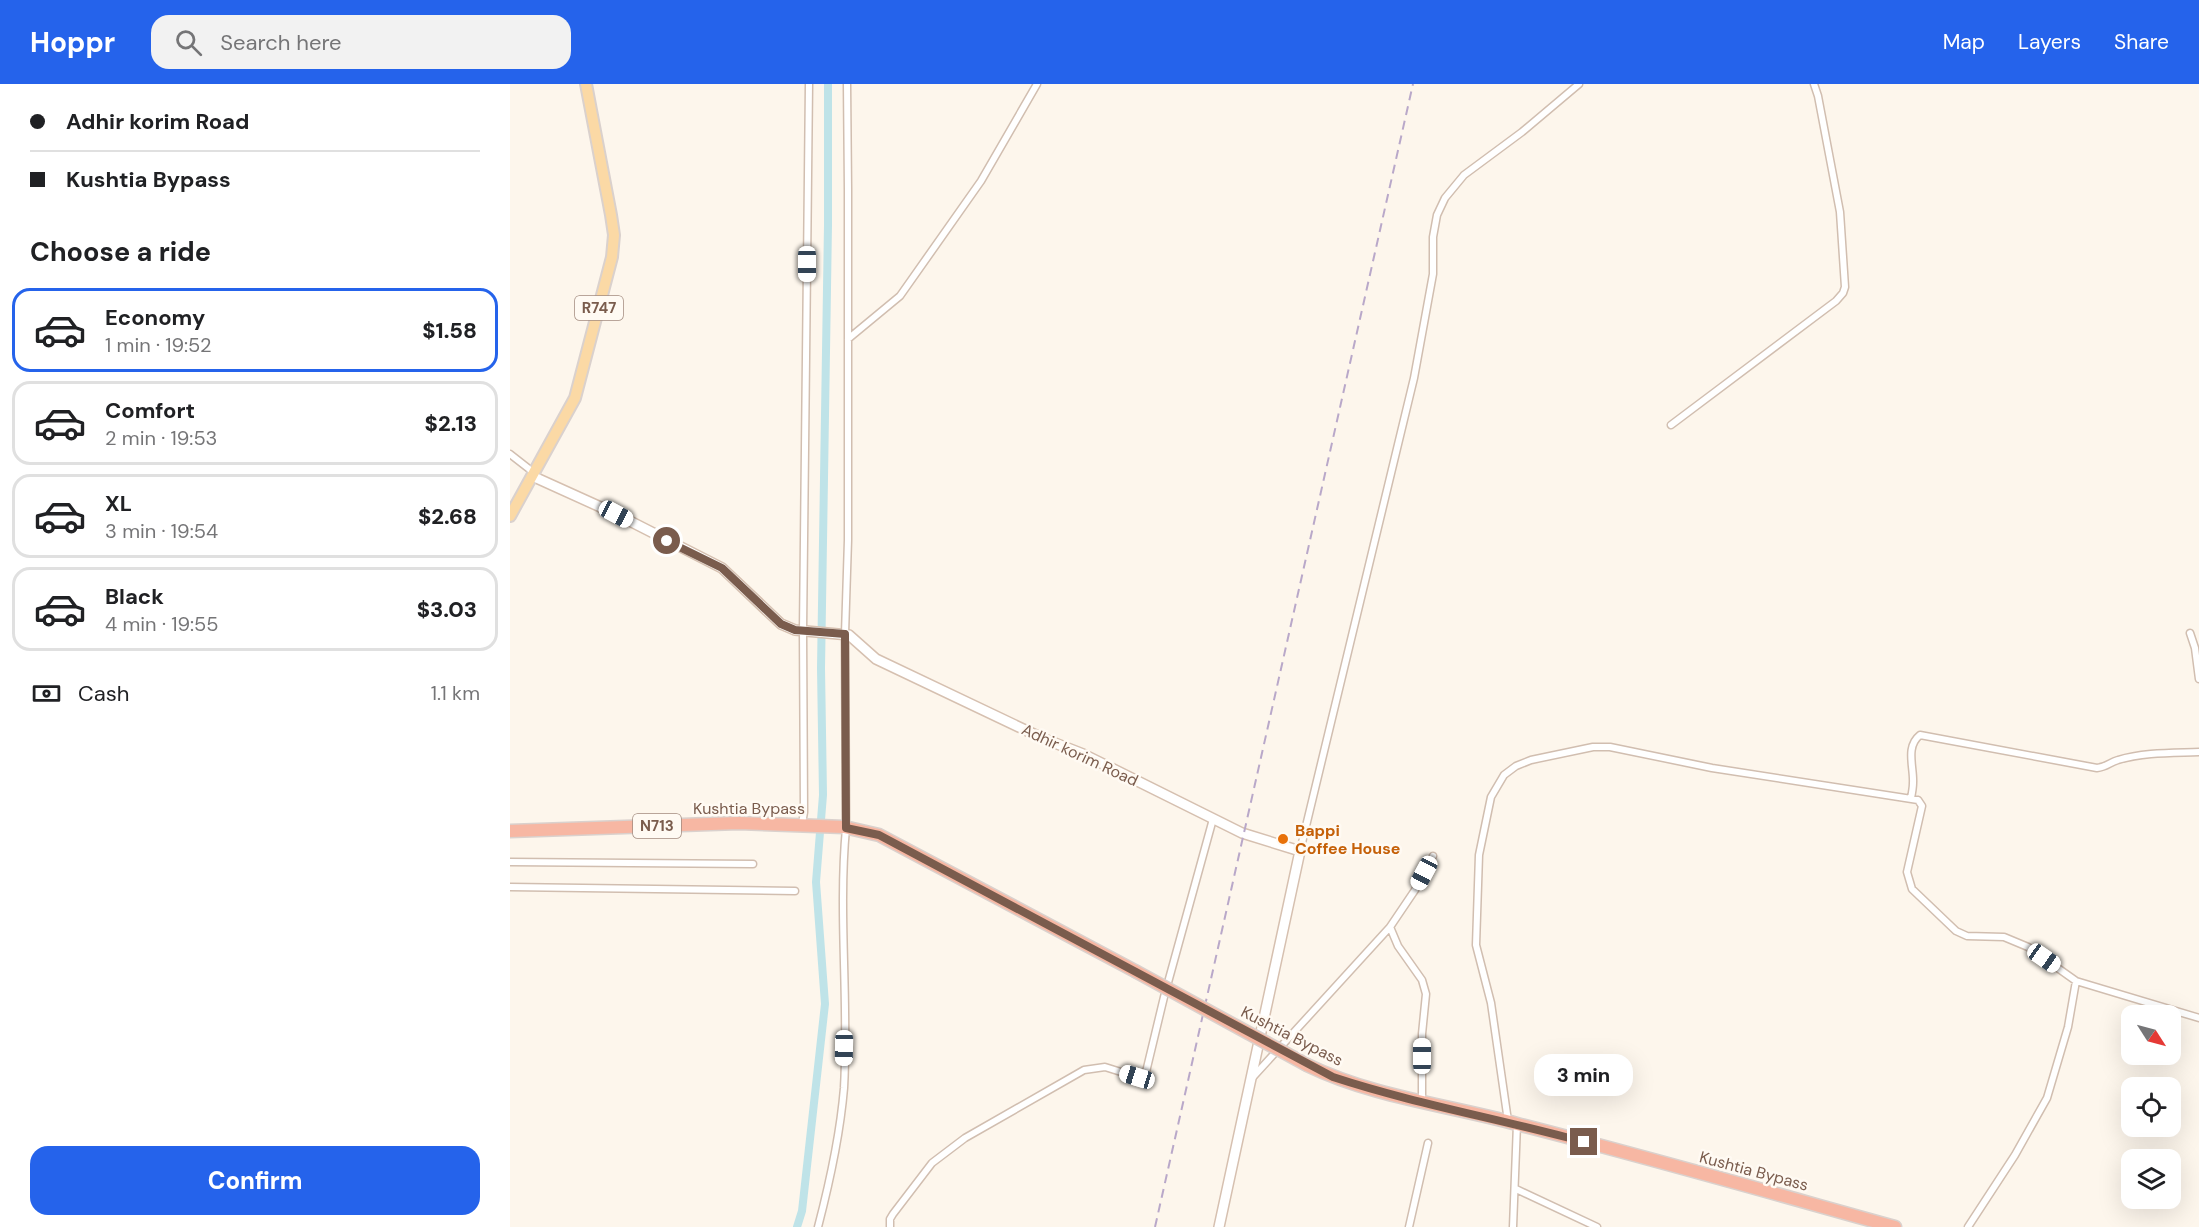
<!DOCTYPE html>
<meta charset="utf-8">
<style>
body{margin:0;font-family:"DM Sans",sans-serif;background:#f2f2f2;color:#202124;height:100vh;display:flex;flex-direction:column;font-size:22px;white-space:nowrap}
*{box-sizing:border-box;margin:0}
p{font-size:20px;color:#757577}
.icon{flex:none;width:33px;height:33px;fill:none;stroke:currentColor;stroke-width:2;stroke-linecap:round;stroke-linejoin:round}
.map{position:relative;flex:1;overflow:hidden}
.side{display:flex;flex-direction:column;background:#fff;width:510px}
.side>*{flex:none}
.hud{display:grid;align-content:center;height:132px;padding:0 30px;background:#fff}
.needle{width:39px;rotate:126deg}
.fabs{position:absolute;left:1611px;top:921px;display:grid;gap:12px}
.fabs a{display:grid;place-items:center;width:60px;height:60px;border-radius:12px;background:#fff;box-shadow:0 6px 24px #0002;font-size:30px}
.end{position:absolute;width:27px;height:27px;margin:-14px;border:8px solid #7a5c4d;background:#fff;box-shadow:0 0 0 3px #fff}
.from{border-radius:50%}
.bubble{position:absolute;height:42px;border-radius:18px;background:#fff;box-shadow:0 6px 24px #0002;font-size:20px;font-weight:800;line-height:42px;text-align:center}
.car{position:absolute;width:18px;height:36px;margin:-18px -9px;border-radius:8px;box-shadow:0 0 4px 2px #0007;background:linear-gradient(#fff 24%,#345 0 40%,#fff 0 76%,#345 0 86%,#fff 0)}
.hud b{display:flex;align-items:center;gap:21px;height:57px;font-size:22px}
.hud b+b{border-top:2px solid #e0e0e0}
.hud i{width:15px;height:15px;background:#202124}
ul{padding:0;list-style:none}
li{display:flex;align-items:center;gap:18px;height:84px;margin:0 12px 9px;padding:0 18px;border:3px solid #e0e0e0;border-radius:18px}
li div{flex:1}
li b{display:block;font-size:22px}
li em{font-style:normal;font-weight:800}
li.selected{border-color:#2563eb}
li>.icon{width:54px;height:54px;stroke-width:1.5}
h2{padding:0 30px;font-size:27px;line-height:72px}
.pay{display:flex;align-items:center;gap:15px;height:66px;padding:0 30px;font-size:22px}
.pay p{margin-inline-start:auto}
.primary-button{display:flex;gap:12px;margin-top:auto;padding:12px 30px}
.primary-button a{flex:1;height:69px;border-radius:18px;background:#2563eb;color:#fff;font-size:24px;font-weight:800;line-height:69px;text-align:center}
header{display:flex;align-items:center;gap:36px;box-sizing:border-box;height:84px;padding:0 30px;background:#2563eb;color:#fff}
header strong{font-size:28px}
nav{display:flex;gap:33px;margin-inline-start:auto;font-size:21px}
.search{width:420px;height:54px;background:#f2f2f2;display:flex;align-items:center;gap:15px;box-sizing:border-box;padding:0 21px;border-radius:18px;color:#757577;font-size:22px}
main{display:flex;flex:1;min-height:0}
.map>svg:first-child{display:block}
</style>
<header>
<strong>Hoppr</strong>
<div class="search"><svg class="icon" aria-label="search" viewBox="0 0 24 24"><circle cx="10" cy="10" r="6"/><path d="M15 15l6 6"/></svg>Search here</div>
<nav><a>Map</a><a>Layers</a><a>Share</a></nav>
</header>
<main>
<section class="side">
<div class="hud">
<b><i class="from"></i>Adhir korim Road</b>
<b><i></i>Kushtia Bypass</b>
</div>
<h2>Choose a ride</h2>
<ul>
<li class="selected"><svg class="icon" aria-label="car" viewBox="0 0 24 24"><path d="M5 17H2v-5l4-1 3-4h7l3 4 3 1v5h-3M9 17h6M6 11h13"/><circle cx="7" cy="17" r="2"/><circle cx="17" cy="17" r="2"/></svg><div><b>Economy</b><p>1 min · 19:52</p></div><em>$1.58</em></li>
<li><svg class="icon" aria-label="car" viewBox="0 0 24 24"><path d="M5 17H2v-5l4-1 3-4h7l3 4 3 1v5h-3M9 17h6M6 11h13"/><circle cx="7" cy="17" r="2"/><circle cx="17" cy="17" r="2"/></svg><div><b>Comfort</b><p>2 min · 19:53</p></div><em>$2.13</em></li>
<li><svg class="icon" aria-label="car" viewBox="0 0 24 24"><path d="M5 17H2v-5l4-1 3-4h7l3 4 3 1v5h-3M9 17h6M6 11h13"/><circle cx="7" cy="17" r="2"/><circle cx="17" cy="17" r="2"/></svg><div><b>XL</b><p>3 min · 19:54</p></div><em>$2.68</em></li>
<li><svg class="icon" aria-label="car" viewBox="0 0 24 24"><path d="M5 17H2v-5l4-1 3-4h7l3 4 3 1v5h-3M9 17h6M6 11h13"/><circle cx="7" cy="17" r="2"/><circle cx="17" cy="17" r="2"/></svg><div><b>Black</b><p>4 min · 19:55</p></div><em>$3.03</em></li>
</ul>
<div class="pay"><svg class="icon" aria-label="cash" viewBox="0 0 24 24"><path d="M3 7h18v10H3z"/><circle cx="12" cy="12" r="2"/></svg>Cash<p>1.1 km</p></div>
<div class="primary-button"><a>Confirm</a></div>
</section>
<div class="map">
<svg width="1689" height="1143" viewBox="0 0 1689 1143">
<rect width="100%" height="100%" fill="#fdf6ec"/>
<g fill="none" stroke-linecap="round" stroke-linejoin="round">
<path stroke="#bfe3e8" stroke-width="8" d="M 287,1143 L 292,1127 L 315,920 L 306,798 L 313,711 L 311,584 L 318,141 L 318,0"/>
<g stroke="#d1beb0" stroke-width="9">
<path id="street" d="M 338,255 L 390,212 L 471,97 L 527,0
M 1161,341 L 1326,217 L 1333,209 L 1335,203 L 1330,128 L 1308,12 L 1304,0
M 0,370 L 23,388
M 1680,549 L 1685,564 L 1689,595
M 1401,714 C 1402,709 1403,704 1403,699 C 1404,683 1395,663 1410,651 L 1587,684 C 1597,683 1600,678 1608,676 C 1634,668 1663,669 1689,668
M 292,740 L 294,728 L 293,547 L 299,0
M 790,767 L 904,294 L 923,190 L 923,153 L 927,131 L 935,114 L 954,91 L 1012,48 L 1069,0
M 0,778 L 243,780
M 0,803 L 285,807
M 880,843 L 888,862 L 912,896 L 916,910 L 912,950 L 912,1017
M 743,993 L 880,843 L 905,806 L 923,772
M 998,1037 L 981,919 L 966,861 L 969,771 L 981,713 L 994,691 L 1006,682 L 1021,676 L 1083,663 L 1100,663 L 1202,684 L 1408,716 L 1412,722 L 1397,788 L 1402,805 L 1446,847 L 1457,852 L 1494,853 L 1518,863 L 1566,897 L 1689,934
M 1006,1105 L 1087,1143
M 308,1143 C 320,1097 330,1052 334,1004 C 339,918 328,830 336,744 L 335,550 L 338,456 L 338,106 L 337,0
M 380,1143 L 380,1135 L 383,1130 L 422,1079 L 455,1054 L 574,986 L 595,983 L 627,993 L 636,988 L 654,913 L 703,735
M 899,1143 L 918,1059
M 1003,1143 L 1007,1040
M 1458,1143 L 1505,1071 L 1537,1014 L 1558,943 L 1566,897"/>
</g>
<g stroke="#d6c0b0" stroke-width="12">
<path id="secondary" d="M 22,392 L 106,430 L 212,484 L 271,540 L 285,546 L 339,551 L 366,575 L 532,654 L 573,670 L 732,749 L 790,767 L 709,1143"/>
</g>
<g stroke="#dad1cd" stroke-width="14">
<path id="primary" d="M 0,432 L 65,314 L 102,173 L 104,151 L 101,131 L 76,0"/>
</g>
<g stroke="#dad1cd" stroke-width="15">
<path id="highway" d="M 0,747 L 229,739 L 334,743 L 369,751 L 625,887
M 797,981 C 863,1013 937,1021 1007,1040 C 1133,1072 1259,1108 1385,1143"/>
</g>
<use href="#street" stroke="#fff" stroke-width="6"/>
<use href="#secondary" stroke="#fff" stroke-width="9"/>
<use href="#primary" stroke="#fbd9a5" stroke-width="10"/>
<use href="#highway" stroke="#f7b7a3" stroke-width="12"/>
<path stroke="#b9a8c9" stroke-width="2" stroke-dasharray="9 6" stroke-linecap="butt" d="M 645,1143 L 903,0"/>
<g stroke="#dad1cd" stroke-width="15" stroke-linecap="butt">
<path id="highway-bridge" d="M 625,887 L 797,981"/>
</g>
<use href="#highway-bridge" stroke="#f7b7a3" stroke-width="12"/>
</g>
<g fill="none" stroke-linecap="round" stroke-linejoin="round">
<path stroke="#7a5c4d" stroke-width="8" d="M 157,457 L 212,484 L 271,540 L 285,546 L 335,550 L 336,744 L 369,751 L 823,993 C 905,1020 991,1035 1074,1058"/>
</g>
<circle fill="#e8710a" stroke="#fffaf3" stroke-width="2" cx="773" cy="755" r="6"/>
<g text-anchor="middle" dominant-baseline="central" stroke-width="5" stroke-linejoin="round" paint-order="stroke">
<g fill="#fffaf3" stroke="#a28b7f" stroke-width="1.5">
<rect x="65" y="212" width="48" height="24" rx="4.5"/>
<rect x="123" y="730" width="48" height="24" rx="4.5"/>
</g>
<g font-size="15" font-weight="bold" fill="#7a5c4d">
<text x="89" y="224">R747</text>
<text x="147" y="742">N713</text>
</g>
<g font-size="16" fill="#7a5c4d" stroke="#fffaf3">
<text transform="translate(570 671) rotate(25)">Adhir korim Road</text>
<text x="239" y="724">Kushtia Bypass</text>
<text transform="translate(782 952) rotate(27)">Kushtia Bypass</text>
<text transform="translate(1244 1087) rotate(15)">Kushtia Bypass</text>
</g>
<g font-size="16" font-weight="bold" fill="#c56008" stroke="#fffaf3" text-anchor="start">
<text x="785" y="746">Bappi<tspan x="785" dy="18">Coffee House</tspan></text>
</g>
</g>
</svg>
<div class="fabs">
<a><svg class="needle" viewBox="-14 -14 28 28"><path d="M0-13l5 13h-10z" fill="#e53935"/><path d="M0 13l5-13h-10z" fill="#757577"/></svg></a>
<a><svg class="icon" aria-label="locate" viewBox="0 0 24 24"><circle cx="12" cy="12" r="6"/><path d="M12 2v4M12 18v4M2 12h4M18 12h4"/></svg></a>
<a><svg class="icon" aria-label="layers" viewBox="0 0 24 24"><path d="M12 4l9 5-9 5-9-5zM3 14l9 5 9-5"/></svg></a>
</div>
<i class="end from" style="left:157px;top:457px"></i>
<i class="end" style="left:1074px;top:1058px"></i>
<div class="bubble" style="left:1024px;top:970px;width:99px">3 min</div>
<i class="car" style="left:297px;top:180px;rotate:180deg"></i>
<i class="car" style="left:106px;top:430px;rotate:118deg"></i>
<i class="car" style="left:914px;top:789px;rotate:208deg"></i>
<i class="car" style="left:1534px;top:874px;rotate:125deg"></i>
<i class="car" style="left:334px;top:964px;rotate:181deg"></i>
<i class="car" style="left:912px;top:972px;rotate:0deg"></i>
<i class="car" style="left:627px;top:993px;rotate:287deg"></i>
</div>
</main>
